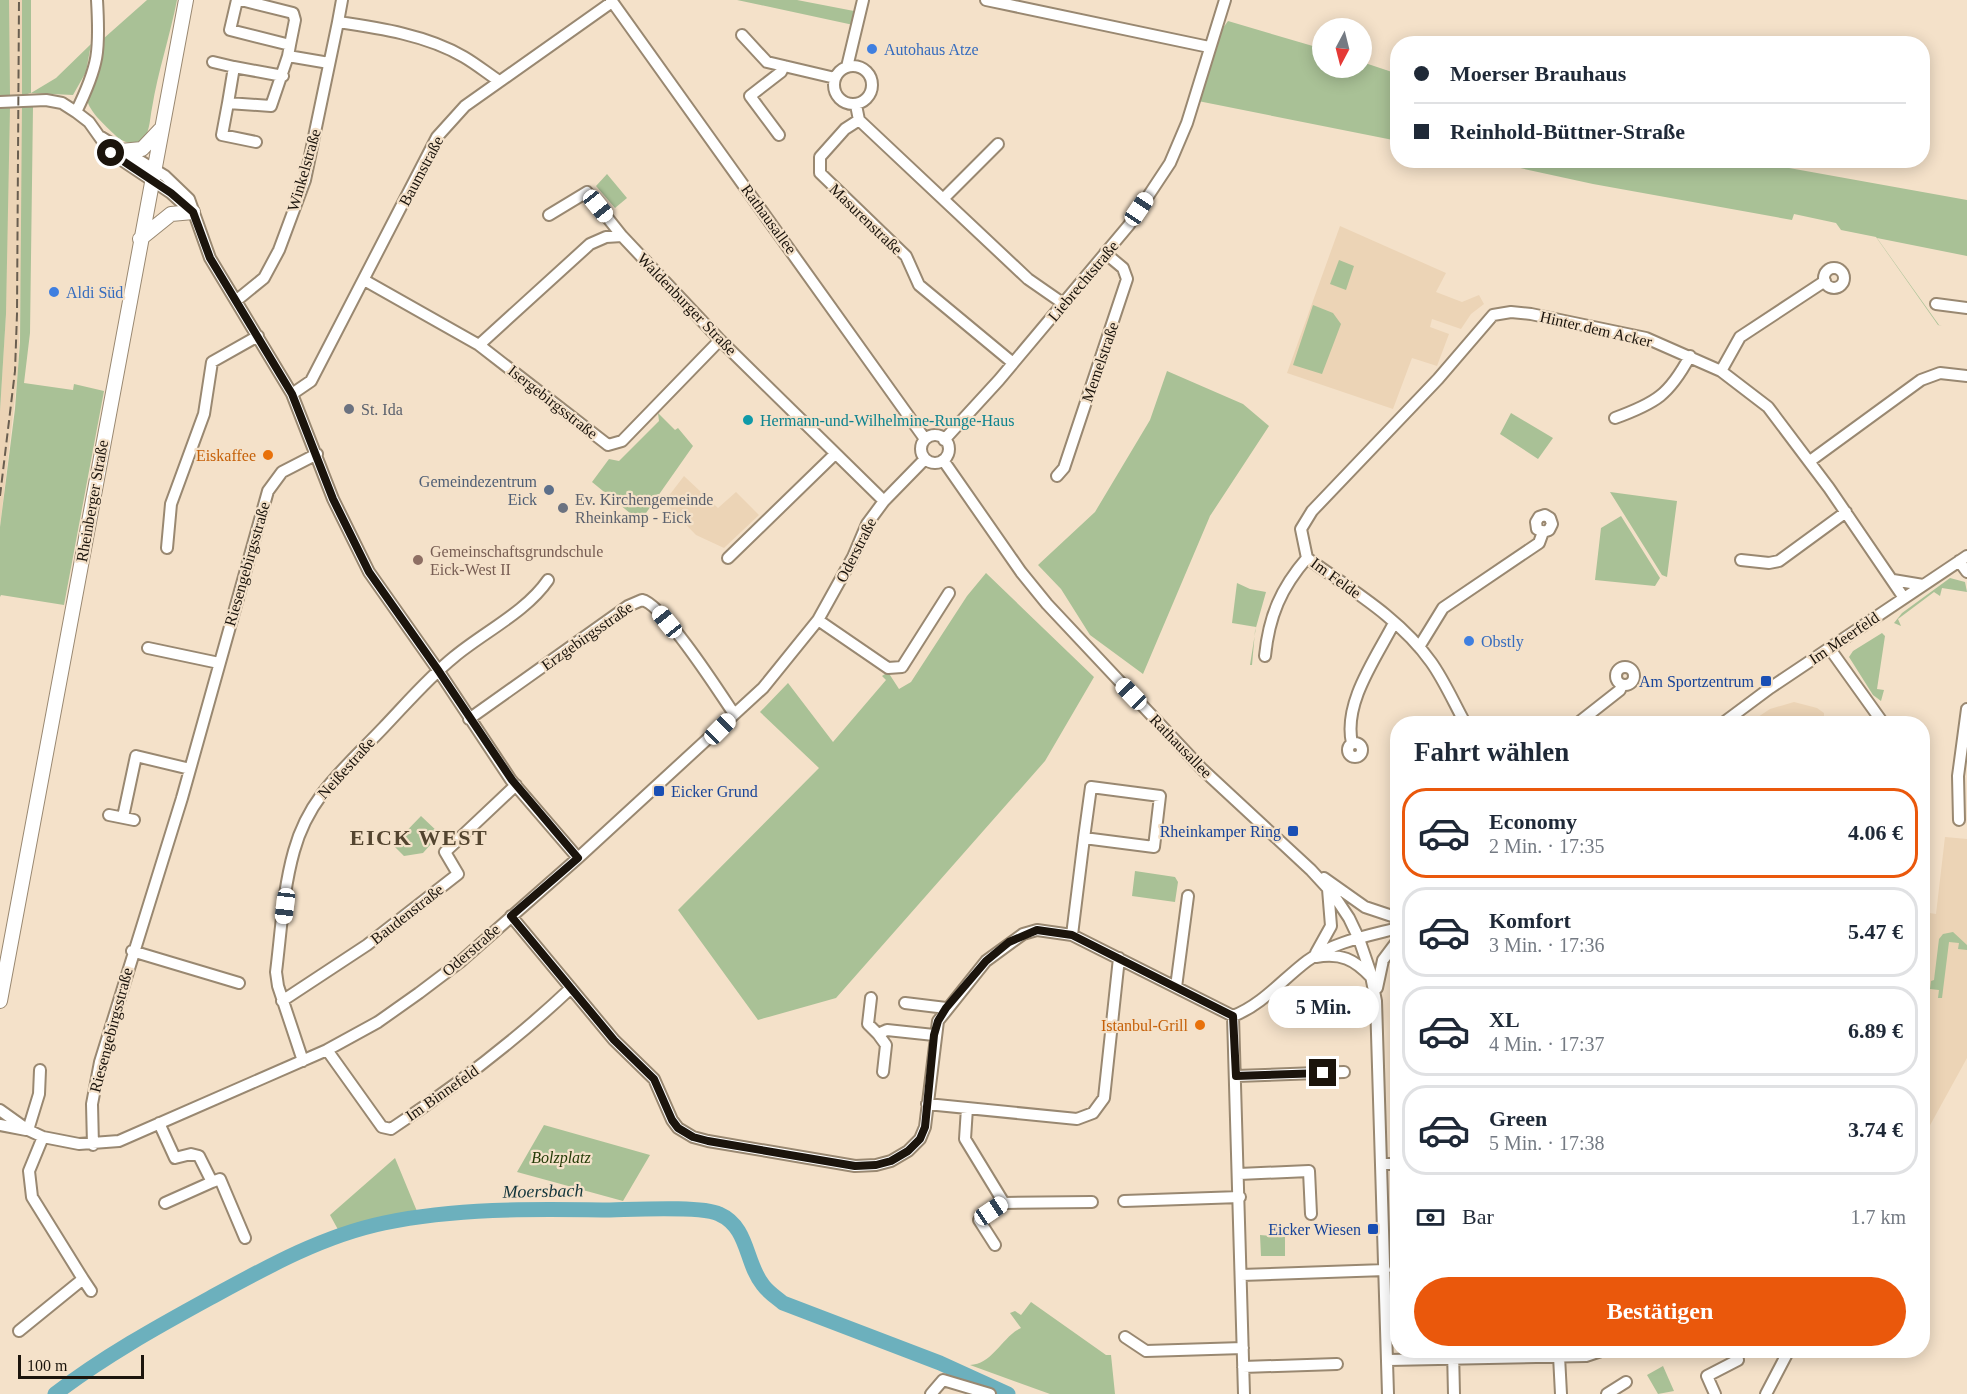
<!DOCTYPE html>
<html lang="de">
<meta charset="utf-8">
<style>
body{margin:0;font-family:Georgia,serif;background:#f2f2f3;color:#1f2937;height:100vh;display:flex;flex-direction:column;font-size:22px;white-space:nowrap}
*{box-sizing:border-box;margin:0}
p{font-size:20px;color:#747a83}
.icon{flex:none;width:33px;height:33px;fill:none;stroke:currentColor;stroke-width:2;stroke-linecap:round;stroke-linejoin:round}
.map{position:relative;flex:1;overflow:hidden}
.drawer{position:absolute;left:1390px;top:716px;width:540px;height:642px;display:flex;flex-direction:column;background:#fff;border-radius:24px;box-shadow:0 3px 15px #0003}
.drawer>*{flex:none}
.hud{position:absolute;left:1390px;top:36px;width:540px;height:132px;border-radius:24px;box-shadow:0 3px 15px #0003;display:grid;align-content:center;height:132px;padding:0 24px;background:#fff}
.needle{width:39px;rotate:187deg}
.controls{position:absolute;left:1312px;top:18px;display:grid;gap:12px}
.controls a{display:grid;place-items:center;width:60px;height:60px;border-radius:50%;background:#fff;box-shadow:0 3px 15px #0003;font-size:30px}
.scale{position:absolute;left:18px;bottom:15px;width:126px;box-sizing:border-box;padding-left:6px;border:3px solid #1b140c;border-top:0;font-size:16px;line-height:21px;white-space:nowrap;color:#1b140c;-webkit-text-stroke:4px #f4e1c9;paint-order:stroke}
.end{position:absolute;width:27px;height:27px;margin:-14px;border:8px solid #1b140c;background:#fff;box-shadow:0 0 0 3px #fff}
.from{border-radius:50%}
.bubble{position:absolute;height:42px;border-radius:21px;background:#fff;box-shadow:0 3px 15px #0003;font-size:20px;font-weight:700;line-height:42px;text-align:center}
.car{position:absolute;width:18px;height:36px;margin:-18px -9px;border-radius:8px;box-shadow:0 0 4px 2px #0007;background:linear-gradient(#fff 24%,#345 0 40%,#fff 0 76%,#345 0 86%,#fff 0)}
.hud b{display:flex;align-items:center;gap:21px;height:57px;font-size:22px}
.hud b+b{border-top:2px solid #e0e1e3}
.hud i{width:15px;height:15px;background:#1f2937}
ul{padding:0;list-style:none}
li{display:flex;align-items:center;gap:18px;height:90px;margin:0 12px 9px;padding:0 12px;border:3px solid #e0e1e3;border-radius:24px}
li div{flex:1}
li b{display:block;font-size:22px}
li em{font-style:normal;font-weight:700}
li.active{border-color:#ea580c}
li>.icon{width:54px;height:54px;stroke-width:1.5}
h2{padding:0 24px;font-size:27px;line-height:72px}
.pay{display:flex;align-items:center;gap:15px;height:66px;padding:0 24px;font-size:22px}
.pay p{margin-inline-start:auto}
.action{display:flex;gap:12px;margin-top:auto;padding:12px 24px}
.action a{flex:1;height:69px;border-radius:36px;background:#ea580c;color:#fff;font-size:24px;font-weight:700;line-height:69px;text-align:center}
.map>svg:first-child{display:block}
</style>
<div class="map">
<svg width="1967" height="1394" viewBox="0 0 1967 1394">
<rect width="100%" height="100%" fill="#f4e1c9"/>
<path fill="#ecd4b6" d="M 9,0 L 22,0 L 22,250 L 18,371 L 0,527 L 0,411 L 6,314 Z
M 1340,226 L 1446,273 L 1436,292 L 1462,302 L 1479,295 L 1484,304 L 1471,314 L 1461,329 L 1432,319 L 1430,327 L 1449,334 L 1437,366 L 1412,358 L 1393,409 L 1287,373 Z
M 684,476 L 718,508 L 736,492 L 759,515 L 724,548 L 696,535 L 664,502 Z
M 1794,702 L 1817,708 L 1824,713 L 1824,723 L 1749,723 L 1770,709 Z
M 1945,837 L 1967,839 L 1967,1058 L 1923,1138 L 1923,912 L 1936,914 Z"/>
<path fill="#a9c196" d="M 0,0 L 9,0 L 10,97 L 0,98 Z
M 22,0 L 31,0 L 31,93 L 56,78 L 91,44 L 86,72 L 73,95 L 30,93 L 22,96 Z
M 147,0 L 177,0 C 170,36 158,71 152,108 C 150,117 150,131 144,138 C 135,147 123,143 115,135 C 106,126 89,112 87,99 L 101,66 L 103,39 Z
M 737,0 L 797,0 L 854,11 L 860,18 L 858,26 Z
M 1228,21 L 1323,49 L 1323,68 L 1362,68 L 1362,62 L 1398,74 L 1398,141 L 1193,100 L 1209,47 Z
M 22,105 L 33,107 L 30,333 L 24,383 L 73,390 L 74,384 L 104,391 L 64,605 L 1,595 L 0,597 L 0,527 L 15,409 L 20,342 Z
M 10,106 L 6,314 L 0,411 L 0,107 Z
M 1488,161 L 1751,161 L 1967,200 L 1967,256 L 1877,238 L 1939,325 L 1942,326 L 1938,325 L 1876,237 L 1841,230 L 1836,223 L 1794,214 L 1792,220 L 1593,184 Z
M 607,174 L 627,198 L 615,208 L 596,186 Z
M 1339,260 L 1354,266 L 1346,290 L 1330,284 Z
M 1313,305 L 1333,313 L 1341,324 L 1322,374 L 1293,365 Z
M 1167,371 L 1243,404 L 1269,426 L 1210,516 L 1143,674 L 1090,635 L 1061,589 L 1038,565 L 1095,512 L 1150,420 Z
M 658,413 L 675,430 L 678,428 L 693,446 L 646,513 L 641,518 L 636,518 L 592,482 L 609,459 L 619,461 L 659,421 Z
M 1511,413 L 1553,438 L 1538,459 L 1500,434 Z
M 1610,492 L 1677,501 L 1667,577 L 1662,575 Z
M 1621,516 L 1660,578 L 1655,586 L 1595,580 L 1601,528 Z
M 986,573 L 1094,677 L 1045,761 L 836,998 L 758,1020 L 678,910 L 819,768 L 760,712 L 788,683 L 833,742 L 886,680 L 882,676 L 888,672 L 899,689 L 911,682 L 967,596 Z
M 1950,578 L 1965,582 L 1967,592 L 1942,588 L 1940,596 L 1934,592 L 1898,619 L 1901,626 L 1894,623 L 1902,613 Z
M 1237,583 L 1250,589 L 1266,592 L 1255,631 L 1252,665 L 1250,665 L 1256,627 L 1232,623 Z
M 1882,633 L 1885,636 L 1877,689 L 1884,690 L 1881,701 L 1873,695 L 1849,657 L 1853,651 Z
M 421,816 L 440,834 L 423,853 L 404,856 L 393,845 Z
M 1135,871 L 1175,877 L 1178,882 L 1175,902 L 1132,896 Z
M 1953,932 L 1967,945 L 1967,950 L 1958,949 L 1959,943 L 1949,942 L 1942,998 L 1938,998 L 1939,990 L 1930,989 L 1931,981 L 1934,980 L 1939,939 L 1943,934 Z
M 544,1125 L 650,1155 L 623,1201 L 517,1172 Z
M 395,1158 L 421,1221 L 341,1235 L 330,1215 Z
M 1260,1235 L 1285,1237 L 1285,1256 L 1261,1256 Z
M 1031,1302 L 1106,1355 L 1111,1355 L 1115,1394 L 1050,1394 L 970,1365 C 992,1365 1002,1337 1021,1328 L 1010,1313 L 1015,1311 L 1021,1315 Z
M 1663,1366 L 1674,1391 L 1658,1394 L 1647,1375 Z"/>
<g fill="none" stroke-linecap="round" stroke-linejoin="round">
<path stroke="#6cb0bd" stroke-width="15" d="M 55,1394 C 103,1357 157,1327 210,1298 C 265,1268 322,1236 384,1223 C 456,1208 529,1209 602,1210 C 626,1210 701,1205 719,1214 C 749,1227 745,1263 763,1285 C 768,1292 777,1298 783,1303 L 940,1363 L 1008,1394"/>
<g stroke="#998871" stroke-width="14">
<path id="minor" d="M 237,0 L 230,30 L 290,45 L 288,56 L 329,63
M 241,0 L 293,13 L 295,20 L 290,45
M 611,0 L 925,439
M 986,0 L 1209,47
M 338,22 L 342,0
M 742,35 L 767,62 L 835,78
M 213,62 L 234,67 L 228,103
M834 85a19 19 0 1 1 38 0a19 19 0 1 1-38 0Z
M 234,67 L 283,76
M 847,67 L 863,0
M 0,102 L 46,100 L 62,103 L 76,112 L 89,122 L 111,153 L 171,193 L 192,212
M 856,105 L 859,120 L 1028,279 L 1064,304
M 76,112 C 99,65 100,51 97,0
M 859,120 L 845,129 L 820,157 L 820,173 L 906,256 L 919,285 L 1013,363
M 779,135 L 750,96 L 781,72 L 784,66
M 101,137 L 165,176 L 189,199 L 210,258 L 292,394 L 333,499 L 369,572 L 438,670 L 511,780 L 578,858
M 256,142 L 222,135 L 228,103 L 271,106 L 288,56
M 944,198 L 998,144
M 549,215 L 587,192 L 622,236
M1824 278a10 10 0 1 1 20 0a10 10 0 1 1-20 0Z
M 364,280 L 479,345 L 608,445 L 622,441 L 720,340
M 237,300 L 264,278 L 279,250 L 305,180 L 338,22 C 379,28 427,35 464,57 C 476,64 487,73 499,81
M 1936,304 L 1967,308
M 479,345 L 590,244 L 606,237 L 622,236 L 720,340 L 884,501
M 1721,371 L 1740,337 L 1825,281
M 292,394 L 311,381 L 437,137 L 465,106 L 612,2
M 1615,418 C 1656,403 1669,395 1690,356
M921 449a14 14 0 1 1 28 0a14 14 0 1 1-28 0Z
M 944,440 L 999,380 L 1129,225 L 1170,163 L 1187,123 L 1225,0
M 943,460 L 1021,572 L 1047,604 L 1202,769 L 1311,870 L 1333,894 L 1349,918 L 1359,939 L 1370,971 L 1376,1001 L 1388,1394
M 1810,461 L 1921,380 L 1940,373 L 1967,376
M 1057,476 L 1064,468 L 1127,279 L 1123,268 L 1105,253
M 167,548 L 171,504 L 204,414 L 212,362 L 258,336
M 728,558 L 835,454
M 1741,560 L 1769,563 L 1779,561 L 1846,512
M 1959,561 L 1967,572
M 1893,580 L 1923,585
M 818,620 L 888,668 L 902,667 L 949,593
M 1419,647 L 1443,608 L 1539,543 L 1543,532 L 1549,530 L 1552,524 L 1550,518 L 1545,515 L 1539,517 L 1536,522 L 1537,529 L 1543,532
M 148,648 L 219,663
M 1830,649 L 1883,723
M 1265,656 C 1269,616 1281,588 1307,558
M1616 676a9 9 0 1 1 18 0a9 9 0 1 1-18 0Z
M 469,719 L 628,606 L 642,600 C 663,604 720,693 734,714
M 1465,723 C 1454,703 1444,680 1431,662 C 1400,618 1350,589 1307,558 L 1301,529 L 1312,511 L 1438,379 L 1493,315 L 1511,312 L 1531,314 L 1646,338 L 1721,371 L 1768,407 L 1829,488 L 1904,598
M 1578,723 L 1620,690 L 1622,685
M 1723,723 L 1770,688 L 1967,556
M1348 750a7 7 0 1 1 14 0a7 7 0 1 1-14 0Z
M 1352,743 C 1343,703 1376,658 1394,623
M 109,815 L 134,820
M 123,817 L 136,756 L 190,769
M 1959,820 L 1958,776 L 1967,709
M 1324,878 L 1365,907 L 1398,918
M 511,916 L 614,1040 L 654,1079 L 672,1120 L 678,1128 L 693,1137 L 708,1141 L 855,1166 L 876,1165 L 891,1161 L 908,1151 L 920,1139 L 925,1127 L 938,1021 L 986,961 L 1023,934 L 1037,930 L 1072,935 L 1233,1016 C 1262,1005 1283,979 1307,961 C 1333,942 1367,936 1398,928
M 1072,935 L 1084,838 L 1154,847 L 1160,796 L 1091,787 L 1084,838
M 132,951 L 239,983
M 1316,953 L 1331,926 L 1328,889
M 1316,957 C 1341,953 1354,959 1371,977
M 1176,987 L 1188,896
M 1377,988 L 1383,960 L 1398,940
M 871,998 L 868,1024 L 878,1034 L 887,1030 L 934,1035
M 282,1001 L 367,945 L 458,874 L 445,852 L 516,785
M 905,1003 L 946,1008
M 1233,1016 L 1244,1394
M 878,1034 L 886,1045 L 883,1072
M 327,1050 L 382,1127 L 391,1129 C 456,1086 515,1041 571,988
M 303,1061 L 278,986 L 276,972 C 281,932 283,890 294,851 C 309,796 346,767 383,728 C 406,704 428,678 454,657 C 484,632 526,612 548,580
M 1236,1076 L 1344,1072
M 927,1104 L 1077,1119 L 1093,1113 L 1104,1098 L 1119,958
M 967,1108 L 965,1139 L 1004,1203 L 1092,1202
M 0,1110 L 28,1130 L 43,1137 L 79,1144 L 119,1141 L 327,1050 L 378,1022 L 419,993 L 460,962 L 578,858 L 763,688 L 818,620 L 853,557 L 867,524 L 884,501 L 925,459
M 159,1123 L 175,1158 L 191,1154 L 199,1156 L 212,1182 L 220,1179 L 245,1238
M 0,1125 L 26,1130
M 28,1130 L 39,1094 L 40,1070
M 93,1145 L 92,1104 L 100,1062 L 182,798 L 268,491 L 282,472 L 317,454
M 1382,1164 L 1398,1164
M 1239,1174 L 1309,1171 L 1311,1214
M 1124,1201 L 1240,1197
M 165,1203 L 212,1182
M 995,1245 L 979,1220 L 1004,1203
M 1241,1275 L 1385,1270
M 83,1279 L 91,1291
M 19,1331 L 83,1279 L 32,1197 L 29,1171 L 43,1137
M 1125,1337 L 1146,1351 L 1243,1348
M 1453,1350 L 1454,1394
M 1559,1356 L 1561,1394
M 1388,1360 L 1586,1356 L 1604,1350
M 1243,1367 L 1337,1364
M 931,1394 L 943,1380 L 990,1394
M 1607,1394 L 1626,1382
M 1715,1394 L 1707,1376 L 1738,1360 L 1733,1350
M 1766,1394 L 1789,1350"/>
</g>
<g stroke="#998871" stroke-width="16">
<path id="major" d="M 121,151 L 142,149 L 160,130
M 140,239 L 171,214 L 193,212
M 0,1001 L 186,0"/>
</g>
<use href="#minor" stroke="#fff" stroke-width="10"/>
<use href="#major" stroke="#fff" stroke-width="14"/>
<path stroke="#695e50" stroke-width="2" stroke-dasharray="9 4.5" stroke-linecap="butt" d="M 0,496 L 15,371 L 17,314 L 19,0"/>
</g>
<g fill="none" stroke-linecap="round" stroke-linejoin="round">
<path stroke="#1b140c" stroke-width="8" d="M 111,153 L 171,193 L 193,212 L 210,258 L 292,394 L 333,499 L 369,572 L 438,670 L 512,780 L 578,858 L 511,916 L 614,1040 L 654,1079 L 672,1120 L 678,1128 L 693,1137 L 708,1141 L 855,1166 L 876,1165 L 891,1161 L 908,1151 L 920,1139 L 925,1127 L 934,1035 L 938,1021 L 946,1008 L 986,961 L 1009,942 L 1037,930 L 1072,935 L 1233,1016 L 1236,1076 L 1323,1073"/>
</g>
<g fill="#3f7fe0" stroke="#f4e1c9" stroke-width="2">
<circle cx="872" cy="49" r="6"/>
<circle cx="54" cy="292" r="6"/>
<circle cx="1469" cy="641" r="6"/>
</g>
<g fill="#6b7280" stroke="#f4e1c9" stroke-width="2">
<circle cx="349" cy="409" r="6"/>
<circle cx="563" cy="508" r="6"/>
</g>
<circle fill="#0f9aa8" stroke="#f4e1c9" stroke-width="2" cx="748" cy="420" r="6"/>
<g fill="#e8710a" stroke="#f4e1c9" stroke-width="2">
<circle cx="268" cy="455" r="6"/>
<circle cx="1200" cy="1025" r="6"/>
</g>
<circle fill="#5c6f8a" stroke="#f4e1c9" stroke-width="2" cx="549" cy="490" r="6"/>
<circle fill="#8d6e63" stroke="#f4e1c9" stroke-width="2" cx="418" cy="560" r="6"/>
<g fill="#1a4fb4" stroke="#f4e1c9" stroke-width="2">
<rect x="1760" y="675" width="12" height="12" rx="3"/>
<rect x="653" y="785" width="12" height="12" rx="3"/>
<rect x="1287" y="825" width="12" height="12" rx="3"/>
<rect x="1367" y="1223" width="12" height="12" rx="3"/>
</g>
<g text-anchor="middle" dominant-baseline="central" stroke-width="4.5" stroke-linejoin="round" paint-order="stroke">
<g font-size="16" fill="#366cbe" stroke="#f4e1c9" text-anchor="start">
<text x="884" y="49">Autohaus Atze</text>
<text x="66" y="292">Aldi Süd</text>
<text x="1481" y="641">Obstly</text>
</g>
<g font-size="16" fill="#1b140c" stroke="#f4e1c9">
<text transform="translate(304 170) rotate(-74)">Winkelstraße</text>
<text transform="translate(421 171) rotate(-62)">Baumstraße</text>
<text transform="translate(769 219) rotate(54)">Rathausallee</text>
<text transform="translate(866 219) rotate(44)">Masurenstraße</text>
<text transform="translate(1083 281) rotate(-50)">Liebrechtstraße</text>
<text transform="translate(687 304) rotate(46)">Waldenburger Straße</text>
<text transform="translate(1596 329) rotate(13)">Hinter dem Acker</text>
<text transform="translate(1100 362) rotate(-71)">Memelstraße</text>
<text transform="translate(553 402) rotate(38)">Isergebirgsstraße</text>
<text transform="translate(92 501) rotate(-80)">Rheinberger Straße</text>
<text transform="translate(856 550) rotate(-63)">Oderstraße</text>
<text transform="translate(247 564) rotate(-74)">Riesengebirgsstraße</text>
<text transform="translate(1336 578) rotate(36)">Im Felde</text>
<text transform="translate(587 636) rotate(-35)">Erzgebirgsstraße</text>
<text transform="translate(1844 638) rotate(-34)">Im Meerfeld</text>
<text transform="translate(1181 746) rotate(46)">Rathausallee</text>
<text transform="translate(346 768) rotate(-48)">Neißestraße</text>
<text transform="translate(407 914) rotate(-38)">Baudenstraße</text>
<text transform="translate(471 950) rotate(-41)">Oderstraße</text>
<text transform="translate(111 1030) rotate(-75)">Riesengebirgsstraße</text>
<text transform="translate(442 1093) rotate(-35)">Im Binnefeld</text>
</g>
<g font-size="16" fill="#5b616d" stroke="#f4e1c9" text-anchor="start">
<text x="361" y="409">St. Ida</text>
<text x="575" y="499">Ev. Kirchengemeinde<tspan x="575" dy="18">Rheinkamp - Eick</tspan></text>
</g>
<g font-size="16" fill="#0d838f" stroke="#f4e1c9" text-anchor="start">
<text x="760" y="420">Hermann-und-Wilhelmine-Runge-Haus</text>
</g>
<g font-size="16" fill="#c56008" stroke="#f4e1c9" text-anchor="end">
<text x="256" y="455">Eiskaffee</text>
<text x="1188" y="1025">Istanbul-Grill</text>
</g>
<g font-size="16" fill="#4e5e75" stroke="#f4e1c9" text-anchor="end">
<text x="537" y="481">Gemeindezentrum<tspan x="537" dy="18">Eick</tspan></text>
</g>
<g font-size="16" fill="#785e54" stroke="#f4e1c9" text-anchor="start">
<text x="430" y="551">Gemeinschaftsgrundschule<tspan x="430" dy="18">Eick-West II</tspan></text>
</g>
<g font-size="16" fill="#164399" stroke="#f4e1c9" text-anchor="end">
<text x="1754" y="681">Am Sportzentrum</text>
<text x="671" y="791" text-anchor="start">Eicker Grund</text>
<text x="1281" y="831">Rheinkamper Ring</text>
<text x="1361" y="1229">Eicker Wiesen</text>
</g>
<g font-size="16" font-style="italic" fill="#243b07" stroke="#f4e1c9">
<text x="561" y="1157">Bolzplatz</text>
</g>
<g font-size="18" font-style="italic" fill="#13353b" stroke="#f4e1c9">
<text transform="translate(543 1191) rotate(-1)">Moersbach</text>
</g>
<g font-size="22" font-weight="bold" letter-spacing="1.5" fill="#53442f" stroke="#f4e1c9">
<text x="419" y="837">EICK WEST</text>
</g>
</g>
</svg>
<div class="controls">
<a><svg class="needle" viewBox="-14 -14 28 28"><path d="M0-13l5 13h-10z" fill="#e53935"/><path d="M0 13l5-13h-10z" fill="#747a83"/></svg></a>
</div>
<div class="scale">100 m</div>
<i class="end from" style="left:111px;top:153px"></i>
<i class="end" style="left:1323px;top:1073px"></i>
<div class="bubble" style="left:1268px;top:986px;width:111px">5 Min.</div>
<i class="car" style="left:598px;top:206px;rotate:141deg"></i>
<i class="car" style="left:1139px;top:209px;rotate:34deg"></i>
<i class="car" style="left:667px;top:622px;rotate:321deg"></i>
<i class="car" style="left:1131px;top:694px;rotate:316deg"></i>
<i class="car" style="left:720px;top:729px;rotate:45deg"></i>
<i class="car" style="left:285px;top:906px;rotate:187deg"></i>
<i class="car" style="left:991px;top:1211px;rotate:56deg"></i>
<div class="hud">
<b><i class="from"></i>Moerser Brauhaus</b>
<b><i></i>Reinhold-Büttner-Straße</b>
</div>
<section class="drawer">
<h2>Fahrt wählen</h2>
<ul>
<li class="active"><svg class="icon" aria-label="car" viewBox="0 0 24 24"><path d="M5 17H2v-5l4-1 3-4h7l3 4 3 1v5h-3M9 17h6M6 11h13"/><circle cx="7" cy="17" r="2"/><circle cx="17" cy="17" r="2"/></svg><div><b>Economy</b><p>2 Min. · 17:35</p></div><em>4.06 €</em></li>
<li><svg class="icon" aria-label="car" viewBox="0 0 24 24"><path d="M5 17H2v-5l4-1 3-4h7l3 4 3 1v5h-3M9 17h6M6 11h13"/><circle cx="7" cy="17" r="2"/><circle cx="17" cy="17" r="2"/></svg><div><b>Komfort</b><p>3 Min. · 17:36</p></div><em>5.47 €</em></li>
<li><svg class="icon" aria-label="car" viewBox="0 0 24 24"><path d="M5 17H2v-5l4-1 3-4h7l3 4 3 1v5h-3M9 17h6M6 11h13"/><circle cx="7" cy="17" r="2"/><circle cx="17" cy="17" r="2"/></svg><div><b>XL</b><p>4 Min. · 17:37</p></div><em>6.89 €</em></li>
<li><svg class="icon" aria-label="car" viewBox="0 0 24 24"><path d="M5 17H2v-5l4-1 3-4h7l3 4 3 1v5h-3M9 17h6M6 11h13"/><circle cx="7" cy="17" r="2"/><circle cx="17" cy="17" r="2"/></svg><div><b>Green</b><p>5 Min. · 17:38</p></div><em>3.74 €</em></li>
</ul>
<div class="pay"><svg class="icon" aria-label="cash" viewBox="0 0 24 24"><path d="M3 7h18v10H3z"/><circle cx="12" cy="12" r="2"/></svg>Bar<p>1.7 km</p></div>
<div class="action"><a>Bestätigen</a></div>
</section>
</div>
